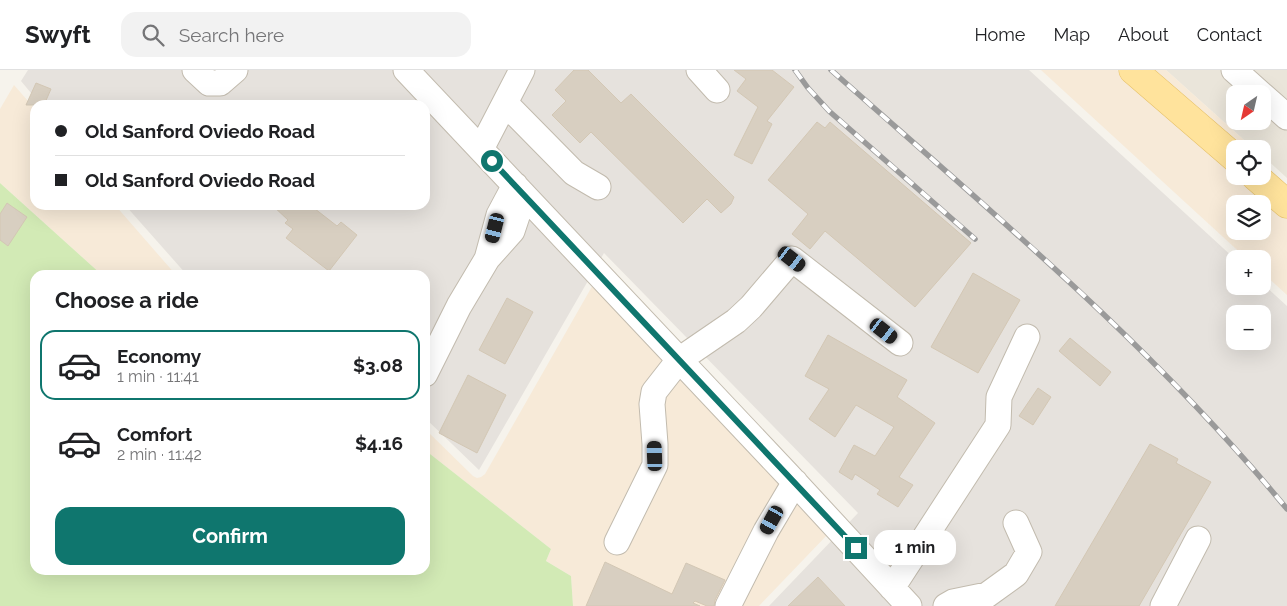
<!DOCTYPE html>
<meta charset="utf-8">
<style>
body{margin:0;font-family:Raleway,sans-serif;background:#f2f2f2;color:#202124;height:100vh;display:flex;flex-direction:column;font-size:19px;white-space:nowrap}
*{box-sizing:border-box;margin:0}
p{font-size:16px;color:#757577}
.icon{flex:none;width:28px;height:28px;fill:none;stroke:currentColor;stroke-width:2;stroke-linecap:round;stroke-linejoin:round}
.map{position:relative;flex:1;overflow:hidden}
.drawer{position:absolute;left:30px;top:200px;width:400px;height:305px;display:flex;flex-direction:column;background:#fff;border-radius:15px;box-shadow:0 5px 20px #0002}
.drawer>*{flex:none}
.hud{position:absolute;left:30px;top:30px;width:400px;height:110px;border-radius:15px;box-shadow:0 5px 20px #0002;display:grid;align-content:center;height:110px;padding:0 25px;background:#fff}
.needle{width:32px;rotate:214deg}
.controls{position:absolute;left:1226px;top:15px;display:grid;gap:10px}
.controls a{display:grid;place-items:center;width:45px;height:45px;border-radius:10px;background:#fff;box-shadow:0 5px 20px #0002;font-size:25px}
.end{position:absolute;width:22px;height:22px;margin:-11px;border:6px solid #0f766e;background:#fff;box-shadow:0 0 0 2px #fff}
.from{border-radius:50%}
.bubble{position:absolute;height:35px;border-radius:15px;background:#fff;box-shadow:0 5px 20px #0002;font-size:16px;font-weight:700;line-height:35px;text-align:center}
.car{position:absolute;width:15px;height:30px;margin:-15px -8px;border-radius:6px;box-shadow:0 0 4px 1px #0007;background:linear-gradient(#222 24%,#8ab4d8 0 40%,#222 0 76%,#8ab4d8 0 86%,#222 0)}
.hud b{display:flex;align-items:center;gap:18px;height:48px;font-size:19px}
.hud b+b{border-top:1px solid #e0e0e0}
.hud i{width:12px;height:12px;background:#202124}
ul{padding:0;list-style:none}
li{display:flex;align-items:center;gap:15px;height:70px;margin:0 10px 8px;padding:0 15px;border:2px solid transparent;border-radius:15px}
li div{flex:1}
li b{display:block;font-size:19px}
li em{font-style:normal;font-weight:700}
li.active{border-color:#0f766e}
li>.icon{width:45px;height:45px;stroke-width:1.5}
h2{padding:0 25px;font-size:22px;line-height:60px}
.primary-button{display:flex;gap:10px;margin-top:auto;padding:10px 25px}
.primary-button a{flex:1;height:58px;border-radius:15px;background:#0f766e;color:#fff;font-size:20px;font-weight:700;line-height:58px;text-align:center}
header{display:flex;align-items:center;gap:30px;box-sizing:border-box;height:70px;padding:0 25px;background:#fff;border-bottom:1px solid #e0e0e0}
header strong{font-size:24px}
nav{display:flex;gap:28px;margin-inline-start:auto;font-size:18px}
.search{width:350px;height:45px;background:#f2f2f2;display:flex;align-items:center;gap:12px;box-sizing:border-box;padding:0 18px;border-radius:15px;color:#757577;font-size:19px}
.map>svg:first-child{display:block}
</style>
<header>
<strong>Swyft</strong>
<div class="search"><svg class="icon" aria-label="search" viewBox="0 0 24 24"><circle cx="10" cy="10" r="6"/><path d="M15 15l6 6"/></svg>Search here</div>
<nav><a>Home</a><a>Map</a><a>About</a><a>Contact</a></nav>
</header>
<div class="map">
<svg width="1287" height="536" viewBox="0 0 1287 536">
<rect width="100%" height="100%" fill="#f6f3ec"/>
<path fill="#eae5da" d="M 1166,0 L 1220,0 L 1247,24 L 1235,24 L 1235,51 L 1262,51 L 1263,38 L 1287,60 L 1287,108 L 1263,86 L 1262,79 L 1254,79 Z
M 1248,0 L 1287,0 L 1287,34 Z"/>
<path fill="#f7ead8" fill-rule="evenodd" d="M 1041,0 L 1117,0 L 1235,102 L 1235,106 L 1240,106 L 1287,146 L 1287,225 L 1263,203 L 1262,189 L 1247,189 ZM 1235,134 L 1262,134 L 1262,161 L 1235,161 Z
M 1147,0 L 1166,0 L 1254,79 L 1238,79 Z
M 14,15 L 35,39 L 35,135 L 115,135 L 176,205 L 102,205 L 0,113 L 0,39 Z
M 594,213 L 829,463 L 759,536 L 573,536 L 571,506 L 546,491 L 551,479 L 425,380 L 425,359 L 473,406 L 477,408 L 481,407 L 485,404 Z"/>
<path fill="#e6e2dd" fill-rule="evenodd" d="M 28,0 L 1029,0 L 1235,189 L 1235,216 L 1262,216 L 1263,214 L 1287,236 L 1287,536 L 769,536 L 858,443 L 604,183 L 479,400 L 425,348 L 425,205 L 187,205 L 125,135 L 425,135 L 425,35 L 41,35 L 21,11 ZM 1235,244 L 1262,244 L 1262,271 L 1235,271 Z"/>
<path fill="#d2eab5" d="M 0,113 L 102,205 L 35,205 L 35,500 L 425,500 L 425,380 L 551,479 L 546,491 L 571,506 L 573,536 L 0,536 Z"/>
<path fill="#d8cfc1" stroke="#d3c7b4" d="M 574,0 L 588,0 L 621,33 L 631,24 L 734,127 L 731,134 L 721,143 L 707,129 L 683,153 L 591,62 L 580,73 L 552,45 L 566,31 L 555,20 Z
M 734,0 L 772,0 L 794,17 L 767,51 L 772,54 L 752,94 L 734,85 L 758,37 L 737,21 L 746,9 Z
M 36,13 L 51,19 L 44,35 L 26,35 Z
M 817,52 L 825,58 L 830,52 L 971,173 L 915,237 L 825,161 L 810,179 L 792,164 L 808,144 L 768,110 Z
M 7,133 L 27,147 L 8,176 L 0,170 L 0,144 Z
M 272,135 L 310,135 L 337,156 L 341,152 L 357,165 L 329,201 L 286,168 L 293,159 L 285,153 L 288,150 Z
M 973,203 L 1020,230 L 978,303 L 931,277 Z
M 507,228 L 533,242 L 505,294 L 479,280 Z
M 828,265 L 907,310 L 897,327 L 935,353 L 899,407 L 913,415 L 898,437 L 877,424 L 880,420 L 855,404 L 852,410 L 839,402 L 854,375 L 875,386 L 894,357 L 856,335 L 835,367 L 809,349 L 829,319 L 805,306 Z
M 1070,268 L 1111,302 L 1100,316 L 1059,281 Z
M 468,305 L 506,325 L 477,383 L 439,363 Z
M 1038,318 L 1051,327 L 1033,355 L 1019,346 Z
M 1150,374 L 1178,389 L 1176,393 L 1211,412 L 1139,536 L 1055,536 Z
M 605,492 L 672,524 L 686,493 L 725,510 L 715,530 L 714,536 L 707,536 L 695,531 L 693,533 L 700,536 L 586,536 Z
M 818,507 L 845,536 L 788,536 Z"/>
<g fill="none" stroke-linecap="round" stroke-linejoin="round">
<g stroke="#c2bbae" stroke-width="27">
<path id="minor" d="M 195,0 L 209,13 L 220,13 L 235,0
M 406,0 L 788,405 L 909,536
M 699,0 L 717,20
M 1234,0 L 1261,24
M 1262,25 L 1287,47
M 505,33 L 574,103 L 598,117
M 481,79 L 522,0
M 515,115 L 499,145 L 487,189 L 512,161 L 524,125
M 425,304 L 459,236 L 487,189
M 617,472 L 655,395 L 655,374 L 652,334 L 654,322 L 679,290 L 736,251 L 751,237 L 792,189 L 900,273
M 892,518 L 998,355 L 999,327 L 1027,267
M 728,536 L 766,461 L 795,412
M 946,536 L 953,532 L 987,525 L 1016,504 L 1029,482 L 1016,453
M 1163,536 L 1198,469"/>
</g>
<g stroke="#e6c16a" stroke-width="29">
<path id="major" d="M 1133,0 L 1235,88
M 1255,106 L 1287,134"/>
</g>
<use href="#minor" stroke="#fff" stroke-width="25"/>
<use href="#major" stroke="#ffe39c" stroke-width="28"/>
<g stroke="#9a9a9a" stroke-width="5.5">
<path id="rail" d="M 795,0 L 808,18 L 829,41 L 975,169
M 831,0 C 989,140 1152,275 1287,439"/>
</g>
<use href="#rail" stroke="#fff" stroke-width="4" stroke-dasharray="11" stroke-linecap="butt"/>
</g>
<g fill="none" stroke-linecap="round" stroke-linejoin="round">
<path stroke="#0f766e" stroke-width="6" d="M 492,91 L 856,478"/>
</g>
</svg>
<div class="controls">
<a><svg class="needle" viewBox="-14 -14 28 28"><path d="M0-13l5 13h-10z" fill="#e53935"/><path d="M0 13l5-13h-10z" fill="#757577"/></svg></a>
<a><svg class="icon" aria-label="locate" viewBox="0 0 24 24"><circle cx="12" cy="12" r="6"/><path d="M12 2v4M12 18v4M2 12h4M18 12h4"/></svg></a>
<a><svg class="icon" aria-label="layers" viewBox="0 0 24 24"><path d="M12 4l9 5-9 5-9-5zM3 14l9 5 9-5"/></svg></a>
<a>+</a>
<a>−</a>
</div>
<i class="end from" style="left:492px;top:91px"></i>
<i class="end" style="left:856px;top:478px"></i>
<div class="bubble" style="left:874px;top:460px;width:82px">1 min</div>
<i class="car" style="left:495px;top:158px;rotate:194deg"></i>
<i class="car" style="left:792px;top:189px;rotate:128deg"></i>
<i class="car" style="left:884px;top:261px;rotate:128deg"></i>
<i class="car" style="left:655px;top:386px;rotate:358deg"></i>
<i class="car" style="left:772px;top:450px;rotate:209deg"></i>
<div class="hud">
<b><i class="from"></i>Old Sanford Oviedo Road</b>
<b><i></i>Old Sanford Oviedo Road</b>
</div>
<section class="drawer">
<h2>Choose a ride</h2>
<ul>
<li class="active"><svg class="icon" aria-label="car" viewBox="0 0 24 24"><path d="M5 17H2v-5l4-1 3-4h7l3 4 3 1v5h-3M9 17h6M6 11h13"/><circle cx="7" cy="17" r="2"/><circle cx="17" cy="17" r="2"/></svg><div><b>Economy</b><p>1 min · 11:41</p></div><em>$3.08</em></li>
<li><svg class="icon" aria-label="car" viewBox="0 0 24 24"><path d="M5 17H2v-5l4-1 3-4h7l3 4 3 1v5h-3M9 17h6M6 11h13"/><circle cx="7" cy="17" r="2"/><circle cx="17" cy="17" r="2"/></svg><div><b>Comfort</b><p>2 min · 11:42</p></div><em>$4.16</em></li>
</ul>
<div class="primary-button"><a>Confirm</a></div>
</section>
</div>
